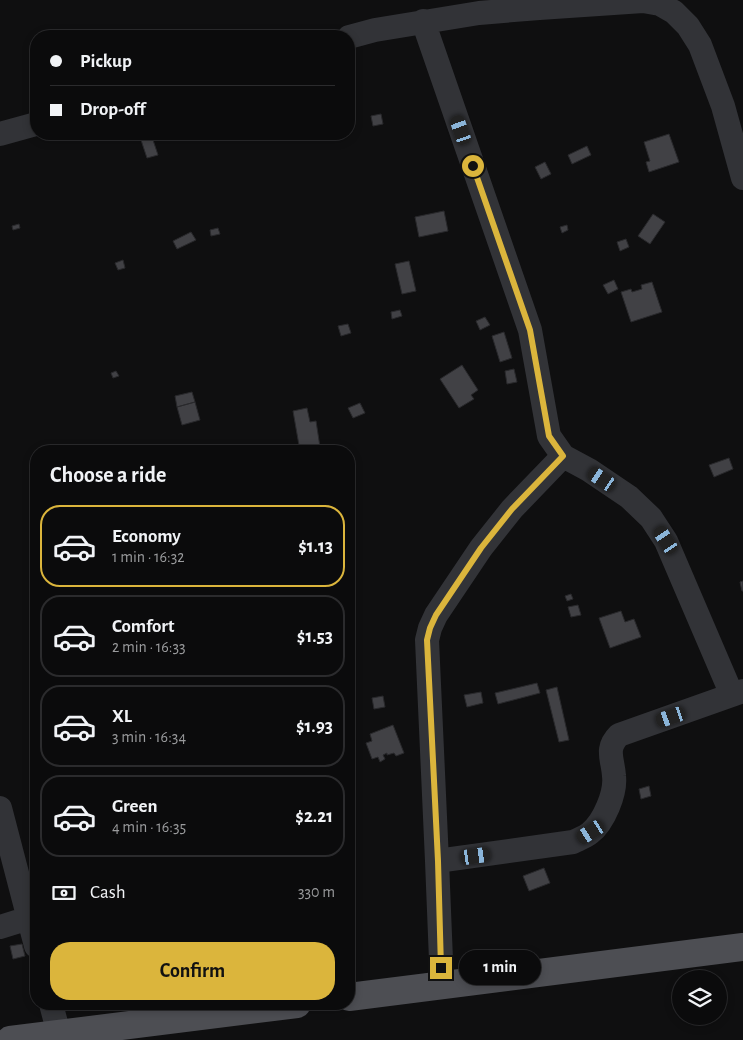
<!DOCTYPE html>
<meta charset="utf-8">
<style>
body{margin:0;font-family:"Alegreya Sans",sans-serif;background:#141415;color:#f1f3f6;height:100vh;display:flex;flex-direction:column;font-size:19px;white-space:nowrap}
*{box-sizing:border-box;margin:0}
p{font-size:16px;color:#9a9b9d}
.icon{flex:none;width:28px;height:28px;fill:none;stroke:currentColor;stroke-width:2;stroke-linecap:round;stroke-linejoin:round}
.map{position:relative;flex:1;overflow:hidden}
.panel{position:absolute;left:30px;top:445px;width:325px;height:565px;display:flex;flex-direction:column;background:#0b0b0c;border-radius:20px;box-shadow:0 2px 8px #0003,0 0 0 1px #2b2b2d}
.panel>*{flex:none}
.guide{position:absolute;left:30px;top:30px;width:325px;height:110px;border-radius:20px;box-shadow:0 2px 8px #0003,0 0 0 1px #2b2b2d;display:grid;align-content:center;height:110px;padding:0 20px;background:#0b0b0c}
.buttons{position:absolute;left:672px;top:970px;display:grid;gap:10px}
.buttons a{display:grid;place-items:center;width:55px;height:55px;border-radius:50%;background:#0b0b0c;box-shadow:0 2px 8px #0003,0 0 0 1px #2b2b2d;font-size:25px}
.end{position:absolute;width:22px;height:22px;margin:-11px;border:6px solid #dbb53c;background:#111;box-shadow:0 0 0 2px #111}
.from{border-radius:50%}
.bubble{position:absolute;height:35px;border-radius:18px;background:#0b0b0c;box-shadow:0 2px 8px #0003,0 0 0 1px #2b2b2d;font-size:16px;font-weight:600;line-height:35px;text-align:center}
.car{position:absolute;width:15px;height:30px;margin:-15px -8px;border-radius:6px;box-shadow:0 0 4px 1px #0007;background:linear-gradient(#222 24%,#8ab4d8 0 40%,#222 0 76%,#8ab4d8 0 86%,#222 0)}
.guide b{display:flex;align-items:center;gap:18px;height:48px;font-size:19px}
.guide b+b{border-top:1px solid #2b2b2d}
.guide i{width:12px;height:12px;background:#f1f3f6}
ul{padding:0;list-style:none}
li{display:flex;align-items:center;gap:15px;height:82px;margin:0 10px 8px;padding:0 10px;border:2px solid #2b2b2d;border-radius:20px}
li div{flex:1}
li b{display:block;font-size:19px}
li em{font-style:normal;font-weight:600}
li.selected{border-color:#dbb53c}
li>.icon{width:45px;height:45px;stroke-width:1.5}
h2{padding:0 20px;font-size:22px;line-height:60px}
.pay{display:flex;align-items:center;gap:12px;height:55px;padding:0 20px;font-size:19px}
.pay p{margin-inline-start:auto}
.cta{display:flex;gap:10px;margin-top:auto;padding:10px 20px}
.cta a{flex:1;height:58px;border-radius:20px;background:#dbb53c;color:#111;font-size:20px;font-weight:600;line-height:58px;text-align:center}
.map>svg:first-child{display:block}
</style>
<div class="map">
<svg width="743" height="1040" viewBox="0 0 743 1040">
<rect width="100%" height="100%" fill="#0f0f10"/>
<path fill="#414145" stroke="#29292c" d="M 381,114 L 383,124 L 373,126 L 371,116 Z
M 139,134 L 151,134 L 158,155 L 147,158 Z
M 292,134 L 304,134 L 293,138 Z
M 669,134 L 679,162 L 649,172 L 646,162 L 650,161 L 644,142 Z
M 587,146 L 591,155 L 572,164 L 568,155 Z
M 545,162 L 551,174 L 541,179 L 535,167 Z
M 444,211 L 448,231 L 419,237 L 415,217 Z
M 653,214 L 665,222 L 650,244 L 638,236 Z
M 19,224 L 20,228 L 13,230 L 12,226 Z
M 567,225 L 568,230 L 562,233 L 560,227 Z
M 218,228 L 220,234 L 211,236 L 210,230 Z
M 191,232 L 196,240 L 177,249 L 173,241 Z
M 626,239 L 629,247 L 620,251 L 617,242 Z
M 123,260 L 125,268 L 118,270 L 115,263 Z
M 409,261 L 416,291 L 402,294 L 395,264 Z
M 614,280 L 618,289 L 608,294 L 603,285 Z
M 652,282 L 662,312 L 631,322 L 621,292 L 631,289 L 632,292 L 642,289 L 641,285 Z
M 400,310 L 402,316 L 392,319 L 391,312 Z
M 485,317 L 490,325 L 480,330 L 476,321 Z
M 348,324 L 351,333 L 341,336 L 338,326 Z
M 504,332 L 512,358 L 500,362 L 492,336 Z
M 462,365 L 478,390 L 471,395 L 474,399 L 459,408 L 440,379 Z
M 514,369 L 517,382 L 507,384 L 505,371 Z
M 116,371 L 119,376 L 113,378 L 111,373 Z
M 192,392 L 195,402 L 177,407 L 175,396 Z
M 195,402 L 200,420 L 182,425 L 177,407 Z
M 360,403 L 365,413 L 353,418 L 348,408 Z
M 307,408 L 310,422 L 316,421 L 320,447 L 300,451 L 293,411 Z
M 729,458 L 733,469 L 714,477 L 709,465 Z
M 743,581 L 743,591 L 742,591 L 740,582 Z
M 571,594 L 573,599 L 567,601 L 565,596 Z
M 578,605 L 581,615 L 571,617 L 568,607 Z
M 621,611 L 625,622 L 634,619 L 641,637 L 610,648 L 599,618 Z
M 537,683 L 540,693 L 498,704 L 495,693 Z
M 557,687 L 569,740 L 559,742 L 546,690 Z
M 481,692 L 483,703 L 467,707 L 464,695 Z
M 383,696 L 385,707 L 374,709 L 372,698 Z
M 393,725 L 404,753 L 396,756 L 394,753 L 387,755 L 387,753 L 383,755 L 385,759 L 380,762 L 378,757 L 372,759 L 366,743 L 372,741 L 370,734 Z
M 649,786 L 651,796 L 641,799 L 639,789 Z
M 544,868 L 550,883 L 529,891 L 523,876 Z
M 22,944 L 25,956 L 13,959 L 10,946 Z"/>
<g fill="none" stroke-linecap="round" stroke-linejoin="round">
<path stroke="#323337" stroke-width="24" d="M 423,21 L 530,330 L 549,436 L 563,456 L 589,470 L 629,497 L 651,518 L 666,541 L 732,695
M 349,37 L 375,30 L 479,13 L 539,8 L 643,1 L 660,4 L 674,12 L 688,26 L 700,45 L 723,106 L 743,178
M 0,134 L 36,124
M 0,808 L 36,946
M 437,861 L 573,842 C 579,839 585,837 590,833 C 604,822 616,793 614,776 C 613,759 605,749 619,735 L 743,691
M 0,927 L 29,918
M 442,985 L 437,861 L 427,640 L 430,628 L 436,615 L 481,548 L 512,509 L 563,456
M 51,1004 L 59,1034"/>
<path stroke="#4d4e53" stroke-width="28" d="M 349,997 L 743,947
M 10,1040 L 297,1004"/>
</g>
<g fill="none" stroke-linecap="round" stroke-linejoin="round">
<path stroke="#dbb53c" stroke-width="6" d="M 441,968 L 438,861 L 427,640 L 430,628 L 436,615 L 481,548 L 512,509 L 563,456 L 549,436 L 530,330 L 473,166"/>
</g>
</svg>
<div class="buttons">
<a><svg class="icon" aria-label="layers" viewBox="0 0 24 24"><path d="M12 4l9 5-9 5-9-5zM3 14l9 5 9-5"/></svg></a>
</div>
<i class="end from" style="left:473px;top:166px"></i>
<i class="end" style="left:441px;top:968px"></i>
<div class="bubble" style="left:459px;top:950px;width:82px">1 min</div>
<i class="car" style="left:461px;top:130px;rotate:341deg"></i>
<i class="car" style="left:602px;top:479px;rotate:304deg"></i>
<i class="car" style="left:666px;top:540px;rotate:327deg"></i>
<i class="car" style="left:671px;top:717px;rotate:251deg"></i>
<i class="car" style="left:591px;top:832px;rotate:238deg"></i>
<i class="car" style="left:476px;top:856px;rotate:82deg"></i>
<div class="guide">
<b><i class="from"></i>Pickup</b>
<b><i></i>Drop-off</b>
</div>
<section class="panel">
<h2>Choose a ride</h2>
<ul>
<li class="selected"><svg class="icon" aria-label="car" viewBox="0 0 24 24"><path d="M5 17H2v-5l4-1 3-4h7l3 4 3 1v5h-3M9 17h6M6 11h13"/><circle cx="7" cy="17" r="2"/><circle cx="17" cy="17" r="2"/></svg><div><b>Economy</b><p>1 min · 16:32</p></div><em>$1.13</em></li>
<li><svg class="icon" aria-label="car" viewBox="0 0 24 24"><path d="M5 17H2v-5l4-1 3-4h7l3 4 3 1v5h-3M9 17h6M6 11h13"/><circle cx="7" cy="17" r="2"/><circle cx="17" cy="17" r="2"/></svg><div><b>Comfort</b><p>2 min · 16:33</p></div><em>$1.53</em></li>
<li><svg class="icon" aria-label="car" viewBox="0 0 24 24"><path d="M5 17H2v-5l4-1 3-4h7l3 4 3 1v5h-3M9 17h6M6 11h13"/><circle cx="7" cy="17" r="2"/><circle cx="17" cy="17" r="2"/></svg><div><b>XL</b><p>3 min · 16:34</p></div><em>$1.93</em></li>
<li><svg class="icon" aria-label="car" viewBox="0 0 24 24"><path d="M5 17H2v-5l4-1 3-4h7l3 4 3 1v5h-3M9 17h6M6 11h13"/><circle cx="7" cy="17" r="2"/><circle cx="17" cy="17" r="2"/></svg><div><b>Green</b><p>4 min · 16:35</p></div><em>$2.21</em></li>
</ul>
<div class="pay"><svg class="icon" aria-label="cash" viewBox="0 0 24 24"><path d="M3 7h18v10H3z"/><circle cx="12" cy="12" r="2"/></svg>Cash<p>330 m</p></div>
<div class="cta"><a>Confirm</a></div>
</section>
</div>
